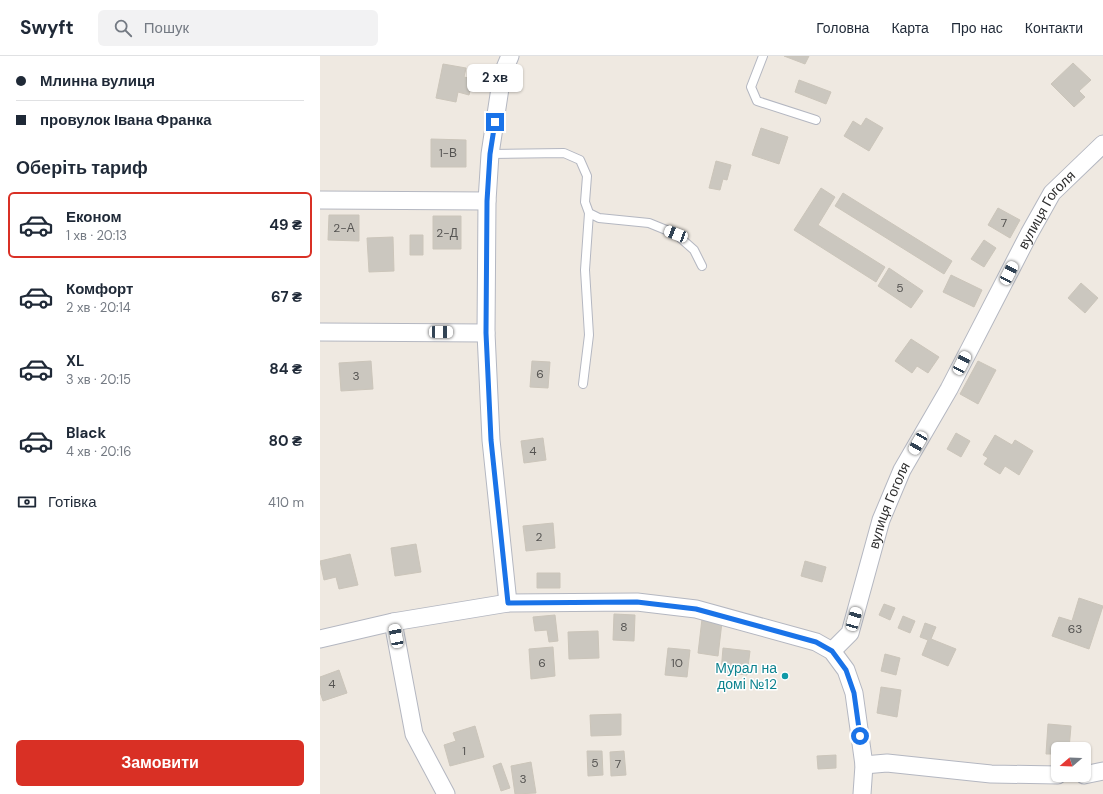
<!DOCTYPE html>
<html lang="uk">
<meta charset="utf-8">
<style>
body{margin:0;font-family:"DM Sans",sans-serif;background:#f2f2f3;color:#1f2937;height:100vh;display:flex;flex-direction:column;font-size:15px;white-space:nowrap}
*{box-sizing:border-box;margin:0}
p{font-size:13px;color:#747a83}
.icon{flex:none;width:22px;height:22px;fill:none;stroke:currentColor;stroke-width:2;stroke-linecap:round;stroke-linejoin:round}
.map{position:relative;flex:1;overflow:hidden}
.details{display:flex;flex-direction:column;background:#fff;width:320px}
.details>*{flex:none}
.hud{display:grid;align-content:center;height:88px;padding:0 16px;background:#fff}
.needle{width:26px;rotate:251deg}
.buttons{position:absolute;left:731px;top:686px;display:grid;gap:8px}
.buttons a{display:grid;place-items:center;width:40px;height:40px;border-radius:6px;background:#fff;box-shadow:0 1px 3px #0004;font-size:20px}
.end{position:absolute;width:18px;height:18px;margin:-9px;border:5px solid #1a73e8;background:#fff;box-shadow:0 0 0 2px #fff}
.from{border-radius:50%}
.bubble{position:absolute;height:28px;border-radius:6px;background:#fff;box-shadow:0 1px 3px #0004;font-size:13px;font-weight:700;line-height:28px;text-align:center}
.car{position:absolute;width:12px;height:24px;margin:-12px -6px;border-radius:5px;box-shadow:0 0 3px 1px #0007;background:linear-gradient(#fff 24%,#345 0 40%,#fff 0 76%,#345 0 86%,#fff 0)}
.hud b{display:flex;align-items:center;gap:14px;height:38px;font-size:15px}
.hud b+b{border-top:1px solid #e0e1e3}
.hud i{width:10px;height:10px;background:#1f2937}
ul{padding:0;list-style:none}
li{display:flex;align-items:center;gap:12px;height:66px;margin:0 8px 6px;padding:0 8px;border:2px solid transparent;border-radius:6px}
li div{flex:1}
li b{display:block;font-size:15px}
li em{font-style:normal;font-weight:700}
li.on{border-color:#d93025}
li>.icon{width:36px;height:36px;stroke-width:1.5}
h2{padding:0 16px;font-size:18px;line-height:48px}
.pay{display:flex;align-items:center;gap:10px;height:44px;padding:0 16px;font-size:15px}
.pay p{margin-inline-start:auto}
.cta{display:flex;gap:8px;margin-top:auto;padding:8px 16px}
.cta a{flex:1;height:46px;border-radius:6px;background:#d93025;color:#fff;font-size:16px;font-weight:700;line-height:46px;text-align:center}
header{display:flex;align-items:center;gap:24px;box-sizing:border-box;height:56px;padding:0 20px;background:#fff;border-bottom:1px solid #e0e1e3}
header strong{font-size:19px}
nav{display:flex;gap:22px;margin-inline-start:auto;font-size:14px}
.search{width:280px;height:36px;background:#f2f2f3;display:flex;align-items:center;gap:10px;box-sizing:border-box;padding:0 14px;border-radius:6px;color:#747a83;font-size:15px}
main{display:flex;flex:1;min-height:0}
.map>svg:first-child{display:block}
</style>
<header>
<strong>Swyft</strong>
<div class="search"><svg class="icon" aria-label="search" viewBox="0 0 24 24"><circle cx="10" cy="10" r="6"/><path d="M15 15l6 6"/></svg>Пошук</div>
<nav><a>Головна</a><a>Карта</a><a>Про нас</a><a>Контакти</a></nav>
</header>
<main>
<section class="details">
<div class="hud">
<b><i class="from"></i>Млинна вулиця</b>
<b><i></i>провулок Івана Франка</b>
</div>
<h2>Оберіть тариф</h2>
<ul>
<li class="on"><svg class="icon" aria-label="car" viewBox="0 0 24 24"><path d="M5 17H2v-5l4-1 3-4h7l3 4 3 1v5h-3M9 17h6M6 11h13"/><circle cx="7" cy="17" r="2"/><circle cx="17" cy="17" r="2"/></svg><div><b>Економ</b><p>1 хв · 20:13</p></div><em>49 ₴</em></li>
<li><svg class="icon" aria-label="car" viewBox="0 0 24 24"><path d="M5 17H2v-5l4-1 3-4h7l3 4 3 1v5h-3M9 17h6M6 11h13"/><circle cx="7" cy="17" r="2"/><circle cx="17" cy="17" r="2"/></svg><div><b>Комфорт</b><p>2 хв · 20:14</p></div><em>67 ₴</em></li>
<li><svg class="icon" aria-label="car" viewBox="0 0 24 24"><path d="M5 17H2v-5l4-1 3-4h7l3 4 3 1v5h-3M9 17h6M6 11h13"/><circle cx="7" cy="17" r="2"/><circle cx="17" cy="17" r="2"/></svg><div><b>XL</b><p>3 хв · 20:15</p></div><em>84 ₴</em></li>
<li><svg class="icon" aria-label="car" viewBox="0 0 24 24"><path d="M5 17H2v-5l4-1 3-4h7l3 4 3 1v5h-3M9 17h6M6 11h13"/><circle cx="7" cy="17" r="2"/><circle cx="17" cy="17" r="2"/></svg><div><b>Black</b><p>4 хв · 20:16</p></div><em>80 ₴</em></li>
</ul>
<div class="pay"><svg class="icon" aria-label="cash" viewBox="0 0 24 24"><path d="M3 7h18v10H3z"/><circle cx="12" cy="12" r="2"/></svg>Готівка<p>410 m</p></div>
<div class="cta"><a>Замовити</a></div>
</section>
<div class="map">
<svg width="783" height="738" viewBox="0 0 783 738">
<rect width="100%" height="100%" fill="#efe9e1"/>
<path fill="#cbc7bf" stroke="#cbc5ba" d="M 464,0 L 489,0 L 485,8 Z
M 753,7 L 771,24 L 759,35 L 765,41 L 754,51 L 731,28 Z
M 123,8 L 146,12 L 144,21 L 153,23 L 149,39 L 138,36 L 136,46 L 116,42 Z
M 479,24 L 511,36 L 506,48 L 475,36 Z
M 546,62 L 563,72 L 549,95 L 524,80 L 533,65 L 541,70 Z
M 441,72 L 468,81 L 459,108 L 432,99 Z
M 111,83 L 146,84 L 146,111 L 111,111 Z
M 396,105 L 411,109 L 407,124 L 403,123 L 400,134 L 389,132 Z
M 501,132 L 515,141 L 498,169 L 565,211 L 556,226 L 474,174 Z
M 523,137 L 632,205 L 624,218 L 515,150 Z
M 678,152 L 700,164 L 690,182 L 668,169 Z
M 9,159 L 39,159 L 39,185 L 8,184 Z
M 113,160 L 141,160 L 141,193 L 113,193 Z
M 90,179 L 103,179 L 103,199 L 90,199 Z
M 73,181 L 74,215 L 49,216 L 47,182 Z
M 664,184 L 676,192 L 664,211 L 651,203 Z
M 569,212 L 603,235 L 591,252 L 558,230 Z
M 631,219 L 662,234 L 654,251 L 623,236 Z
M 761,227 L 778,242 L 765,257 L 748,242 Z
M 591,283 L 619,301 L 608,317 L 597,310 L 592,317 L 575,305 Z
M 51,305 L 53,333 L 21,335 L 19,307 Z
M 212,305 L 230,306 L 228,332 L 210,331 Z
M 658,305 L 676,314 L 658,348 L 640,338 Z
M 636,377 L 650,385 L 641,401 L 627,393 Z
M 675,379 L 692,389 L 695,384 L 713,395 L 699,419 L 685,410 L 680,418 L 664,408 L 668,402 L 663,399 Z
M 223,382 L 226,404 L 204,407 L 201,385 Z
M 233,467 L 235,492 L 206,495 L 203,470 Z
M 96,488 L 101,516 L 75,520 L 71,492 Z
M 30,498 L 38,529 L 19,533 L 16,521 L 4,524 L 0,505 Z
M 485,505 L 506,511 L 502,526 L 481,520 Z
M 217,517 L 240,517 L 240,532 L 217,532 Z
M 759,542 L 783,550 L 769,593 L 732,580 L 739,561 L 752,565 Z
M 564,548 L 575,552 L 570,564 L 559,559 Z
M 294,558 L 315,559 L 314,585 L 293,584 Z
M 235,559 L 238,585 L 229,586 L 227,574 L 215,575 L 213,561 Z
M 583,560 L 595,565 L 590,577 L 578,572 Z
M 382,563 L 402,566 L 398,600 L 378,597 Z
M 605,567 L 616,571 L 611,583 L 636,593 L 628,610 L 602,599 L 608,584 L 600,581 Z
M 278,575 L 279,602 L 249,603 L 248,576 Z
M 233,591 L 235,620 L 211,623 L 209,593 Z
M 348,592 L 370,594 L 367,621 L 345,619 Z
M 403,592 L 430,595 L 427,619 L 401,616 Z
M 565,598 L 580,602 L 576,619 L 561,615 Z
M 19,614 L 27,637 L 3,645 L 0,636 L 0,621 Z
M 561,631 L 581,634 L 577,661 L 557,657 Z
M 301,658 L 301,679 L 271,680 L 270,659 Z
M 728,668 L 751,670 L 749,693 L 738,693 L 738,698 L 726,698 Z
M 155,670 L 164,701 L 130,710 L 124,689 L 136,685 L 133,677 Z
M 267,695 L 282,695 L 283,719 L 268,720 Z
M 304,695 L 306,719 L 291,720 L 290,696 Z
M 516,699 L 516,712 L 498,713 L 497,700 Z
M 211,706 L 216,737 L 195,738 L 191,710 Z
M 181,707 L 190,732 L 181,735 L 173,710 Z"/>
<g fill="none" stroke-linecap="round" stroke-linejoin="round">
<g stroke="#b4b7c1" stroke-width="10">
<path id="service" d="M 443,0 L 431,31 L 437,45 L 496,64
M 170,98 L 244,97 L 260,104 L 267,120 L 265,146 L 269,157 L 279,162 L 329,167 L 356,178 L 374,194 L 382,210
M 263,328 L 269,279 L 265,214 L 269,157"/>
</g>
<g stroke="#b4b7c1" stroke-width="19">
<g id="minor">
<path d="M 0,144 L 167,145"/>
<path d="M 0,276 L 166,277"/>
<path d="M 188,547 L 171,384 L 166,277 L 167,145 L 170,98 L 182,19 L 190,0"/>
<path d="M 73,566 L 94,678 L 126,738"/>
<path d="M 0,583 L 73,566 L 188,547 L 317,546 L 376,553 L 496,586 L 512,595 L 526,614 L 534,637 L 544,709 L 542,738"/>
<path id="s1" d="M 512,595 L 530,577 L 561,464 L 582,414 L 629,333 L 709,178 L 732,137 L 783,88"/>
<path d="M 544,709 L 567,707 L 671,718 L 738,719"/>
<path d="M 764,719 L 783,715"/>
</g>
</g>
<use href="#service" stroke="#fff" stroke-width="8"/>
<use href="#minor" stroke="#fff" stroke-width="17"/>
</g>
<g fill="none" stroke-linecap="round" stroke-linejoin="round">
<path stroke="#1a73e8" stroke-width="5" d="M 175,66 L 170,98 L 167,145 L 166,277 L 171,384 L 188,547 L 317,546 L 376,553 L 496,586 L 512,595 L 526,614 L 534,637 L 540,680"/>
</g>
<circle fill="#0f9aa8" stroke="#fff" stroke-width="1.5" cx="465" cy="620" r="4"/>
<g text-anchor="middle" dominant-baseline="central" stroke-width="3" stroke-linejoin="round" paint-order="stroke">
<g font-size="12" fill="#555452">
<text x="128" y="97">1-В</text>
<text x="684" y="167">7</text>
<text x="24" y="172">2-А</text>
<text x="127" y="177">2-Д</text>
<text x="580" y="232">5</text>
<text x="220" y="318">6</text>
<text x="36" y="320">3</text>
<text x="213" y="395">4</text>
<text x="219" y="481">2</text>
<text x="304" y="571">8</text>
<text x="755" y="573">63</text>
<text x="222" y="607">6</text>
<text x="357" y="607">10</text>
<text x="12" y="628">4</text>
<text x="144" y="695">1</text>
<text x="275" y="707">5</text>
<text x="298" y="708">7</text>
<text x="203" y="723">3</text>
</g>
<g font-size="14" fill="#2e2e2e" stroke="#fff">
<text stroke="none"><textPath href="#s1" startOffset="495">вулиця Гоголя</textPath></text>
<text stroke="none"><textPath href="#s1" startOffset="159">вулиця Гоголя</textPath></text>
</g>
<g font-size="14" fill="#0d838f" stroke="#fff" text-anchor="end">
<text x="457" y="612">Мурал на<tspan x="457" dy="16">домі №12</tspan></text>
</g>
</g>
</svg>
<div class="buttons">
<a><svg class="needle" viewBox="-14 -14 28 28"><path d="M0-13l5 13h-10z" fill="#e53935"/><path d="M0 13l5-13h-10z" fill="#747a83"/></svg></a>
</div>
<i class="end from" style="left:540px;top:680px"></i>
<i class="end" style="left:175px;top:66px"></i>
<div class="bubble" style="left:147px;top:8px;width:56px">2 хв</div>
<i class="car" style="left:356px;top:178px;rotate:291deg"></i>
<i class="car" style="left:689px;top:217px;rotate:27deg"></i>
<i class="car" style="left:121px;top:276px;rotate:90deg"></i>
<i class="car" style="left:642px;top:307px;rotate:27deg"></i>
<i class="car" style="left:598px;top:387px;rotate:210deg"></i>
<i class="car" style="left:534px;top:563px;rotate:16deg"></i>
<i class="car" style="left:76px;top:580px;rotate:349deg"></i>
</div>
</main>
